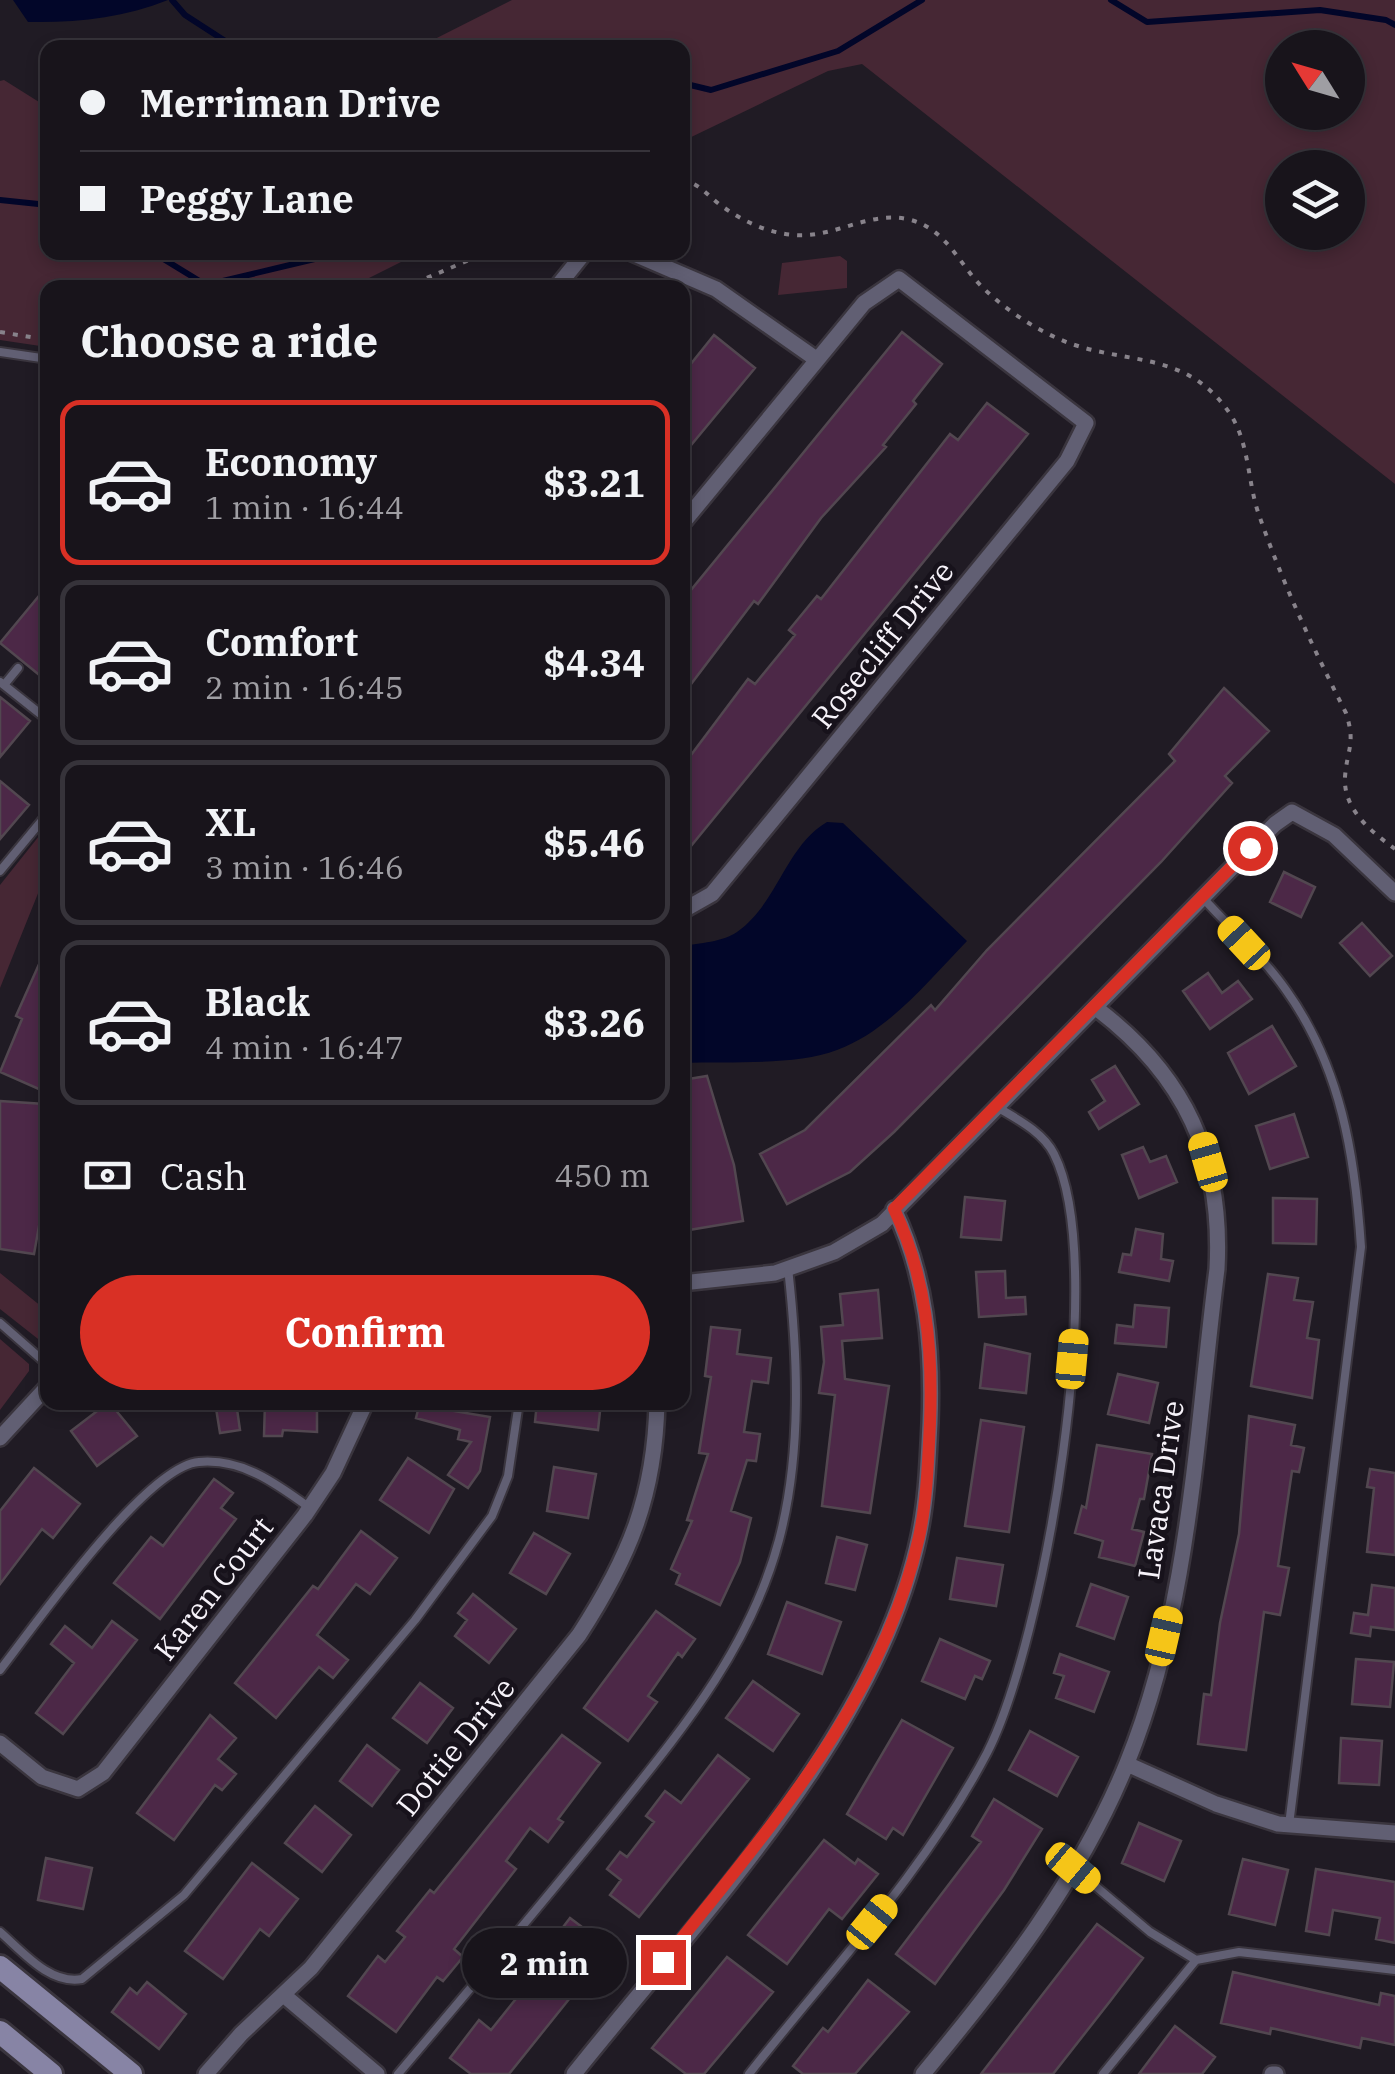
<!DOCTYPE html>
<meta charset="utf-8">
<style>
body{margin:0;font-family:"IBM Plex Serif",serif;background:#252128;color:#f1f3f6;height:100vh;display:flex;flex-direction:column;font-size:38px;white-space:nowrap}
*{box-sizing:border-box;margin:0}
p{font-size:32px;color:#9f9ea3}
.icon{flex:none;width:55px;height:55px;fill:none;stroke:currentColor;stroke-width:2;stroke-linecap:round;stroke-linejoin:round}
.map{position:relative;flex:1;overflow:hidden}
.drawer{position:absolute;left:40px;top:280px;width:650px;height:1130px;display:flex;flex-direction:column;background:#18141b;border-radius:20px;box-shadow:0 5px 15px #0003,0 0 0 2px #36333a}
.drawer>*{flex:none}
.hud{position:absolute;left:40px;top:40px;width:650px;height:220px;border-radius:20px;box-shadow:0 5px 15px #0003,0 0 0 2px #36333a;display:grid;align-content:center;height:220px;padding:0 40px;background:#18141b}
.needle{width:65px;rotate:307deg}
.fabs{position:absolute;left:1265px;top:30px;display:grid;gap:20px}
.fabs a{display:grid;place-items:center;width:100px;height:100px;border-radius:50%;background:#18141b;box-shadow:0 5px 15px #0003,0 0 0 2px #36333a;font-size:50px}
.end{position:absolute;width:45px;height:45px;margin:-22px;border:12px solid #d93025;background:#fff;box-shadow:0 0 0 5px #fff}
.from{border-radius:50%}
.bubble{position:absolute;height:70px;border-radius:35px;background:#18141b;box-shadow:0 5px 15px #0003,0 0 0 2px #36333a;font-size:32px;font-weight:700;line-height:70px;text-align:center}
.car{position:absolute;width:30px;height:60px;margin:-30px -15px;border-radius:12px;box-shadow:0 0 8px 2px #0007;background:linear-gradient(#f5c518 24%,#345 0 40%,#f5c518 0 76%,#345 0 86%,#f5c518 0)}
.hud b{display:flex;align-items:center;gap:35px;height:95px;font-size:38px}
.hud b+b{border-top:2px solid #36333a}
.hud i{width:25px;height:25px;background:#f1f3f6}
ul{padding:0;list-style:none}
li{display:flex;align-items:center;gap:30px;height:165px;margin:0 20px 15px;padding:0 20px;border:5px solid #36333a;border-radius:20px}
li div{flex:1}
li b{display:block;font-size:38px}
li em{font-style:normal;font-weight:700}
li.selected{border-color:#d93025}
li>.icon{width:90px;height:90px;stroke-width:1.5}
h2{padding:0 40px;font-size:45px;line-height:120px}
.pay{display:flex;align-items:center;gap:25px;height:110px;padding:0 40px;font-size:38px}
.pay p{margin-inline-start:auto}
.primary-button{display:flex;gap:20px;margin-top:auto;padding:20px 40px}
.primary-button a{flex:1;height:115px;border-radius:60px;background:#d93025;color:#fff;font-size:40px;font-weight:700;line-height:115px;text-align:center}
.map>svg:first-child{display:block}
</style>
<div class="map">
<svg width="1395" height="2074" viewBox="0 0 1395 2074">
<rect width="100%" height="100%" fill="#201b24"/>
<path fill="#462734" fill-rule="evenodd" d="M 512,0 L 1395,0 L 1395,484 L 862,64 L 828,71 L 683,141 L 682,48 L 419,47 ZM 1282,48 L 1348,48 L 1348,112 L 1282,112 ZM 1282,168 L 1348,168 L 1348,232 L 1282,232 Z
M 4,80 L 47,107 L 48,252 L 419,253 L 351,287 L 48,288 L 47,347 L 0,340 L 0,81 Z
M 840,256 L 847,261 L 847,288 L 778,295 L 782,263 Z
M 47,826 L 47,871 L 0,988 L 0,885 Z
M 0,1273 L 47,1311 L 47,1346 L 0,1309 Z
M 0,1339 L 29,1364 L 29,1371 L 0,1410 Z"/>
<path fill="#020629" d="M 13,0 L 168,0 C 123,18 76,23 28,22 Z
M 827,822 L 843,823 L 967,941 C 929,980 889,1031 837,1050 C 796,1066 728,1061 683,1063 L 683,946 C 699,943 723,942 737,932 C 778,903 785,847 827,822 Z"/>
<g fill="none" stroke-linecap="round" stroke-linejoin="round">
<path stroke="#020629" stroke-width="6" d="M 172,0 L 185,15 L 236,48
M 1111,0 L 1147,22 L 1320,10 L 1386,20 L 1395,25
M 682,83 L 711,90 L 838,51 L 922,0
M 0,200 L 48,205
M 152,252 L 206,285 L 344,252"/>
</g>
<path fill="#4c2847" stroke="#524750" stroke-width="2.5" d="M 902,332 L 942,364 L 913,401 L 916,404 L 883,445 L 886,447 L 821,518 L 758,604 L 754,601 L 682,696 L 682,601 Z
M 714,335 L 755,368 L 682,456 L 682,375 Z
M 987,403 L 1028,434 L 682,857 L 682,767 L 748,679 L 755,684 L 795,635 L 789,630 L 817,596 L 821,599 L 950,434 L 958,440 Z
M 48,585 L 48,682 L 0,643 Z
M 1224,688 L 1269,731 L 1225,776 L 1232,783 L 1161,862 L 894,1132 L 850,1172 L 787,1204 L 760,1154 L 805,1130 L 931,1005 L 935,1010 L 987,950 L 1175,761 L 1169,754 Z
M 0,697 L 30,721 L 0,757 Z
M 0,781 L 29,805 L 0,839 Z
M 1284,872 L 1315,887 L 1301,917 L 1270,902 Z
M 1362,923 L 1392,956 L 1370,976 L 1340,943 Z
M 48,944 L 48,1093 L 0,1072 L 22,1019 L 16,1016 Z
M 1208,973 L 1222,993 L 1238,981 L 1252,999 L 1210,1029 L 1183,991 Z
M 1272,1026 L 1296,1066 L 1249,1094 L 1228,1053 Z
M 1115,1066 L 1139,1104 L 1099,1129 L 1089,1112 L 1105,1101 L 1092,1080 Z
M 707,1076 L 734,1165 L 743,1221 L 689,1230 L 682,1192 L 682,1080 Z
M 0,1101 L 44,1104 L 41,1215 L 34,1254 L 0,1249 Z
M 1294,1114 L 1308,1157 L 1270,1169 L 1256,1126 Z
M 1143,1147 L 1150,1162 L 1166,1156 L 1177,1182 L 1139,1198 L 1122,1155 Z
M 965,1197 L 1005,1201 L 1001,1240 L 961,1237 Z
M 1273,1198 L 1317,1199 L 1316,1244 L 1273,1243 Z
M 1136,1229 L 1163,1234 L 1161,1259 L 1173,1261 L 1169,1281 L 1119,1272 L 1123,1254 L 1131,1255 Z
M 1005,1271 L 1006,1298 L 1025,1297 L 1026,1314 L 979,1317 L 976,1272 Z
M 1268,1274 L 1298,1278 L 1294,1300 L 1313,1302 L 1307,1338 L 1319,1340 L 1312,1398 L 1251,1386 Z
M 878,1290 L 882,1338 L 842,1341 L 845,1379 L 889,1386 L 870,1513 L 822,1506 L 835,1395 L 819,1393 L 824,1362 L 821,1327 L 843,1325 L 840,1294 Z
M 1135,1305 L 1169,1308 L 1166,1347 L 1115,1343 L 1117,1325 L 1133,1327 Z
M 711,1327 L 740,1330 L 737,1354 L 771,1358 L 768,1383 L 752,1381 L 744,1432 L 760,1434 L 756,1461 L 747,1460 L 731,1511 L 751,1518 L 740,1562 L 720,1605 L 676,1584 L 680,1574 L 671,1569 L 692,1521 L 687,1520 L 708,1454 L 699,1453 L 711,1377 L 705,1376 Z
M 985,1344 L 1030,1354 L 1026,1393 L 980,1388 Z
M 1118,1374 L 1158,1383 L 1149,1423 L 1108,1414 Z
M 109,1402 L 137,1436 L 97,1466 L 71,1431 Z
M 215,1402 L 236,1402 L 240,1430 L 220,1433 Z
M 265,1402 L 317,1402 L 317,1432 L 283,1430 L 282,1436 L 264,1436 Z
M 420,1402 L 450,1402 L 448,1410 L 490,1417 L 480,1471 L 468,1488 L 448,1475 L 471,1442 L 458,1439 L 460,1430 L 416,1418 Z
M 537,1402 L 601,1402 L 598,1430 L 535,1422 Z
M 1249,1416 L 1295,1425 L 1291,1445 L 1304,1448 L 1299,1472 L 1292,1471 L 1278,1566 L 1289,1568 L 1280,1615 L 1264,1612 L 1246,1750 L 1198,1744 L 1204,1694 L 1211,1695 L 1220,1623 L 1239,1534 Z
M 981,1420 L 1024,1427 L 1009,1532 L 965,1526 Z
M 1097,1445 L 1152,1454 L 1144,1499 L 1140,1499 L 1132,1529 L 1144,1532 L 1135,1566 L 1099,1557 L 1103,1541 L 1075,1533 L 1082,1506 L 1086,1508 Z
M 408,1458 L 454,1489 L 429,1533 L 380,1500 Z
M 554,1467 L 596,1474 L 588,1518 L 547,1511 Z
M 34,1468 L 80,1504 L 53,1538 L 42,1529 L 0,1584 L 0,1511 Z
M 1370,1469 L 1395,1473 L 1395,1555 L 1367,1552 L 1374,1488 L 1367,1487 Z
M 214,1479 L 233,1493 L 221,1508 L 236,1519 L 160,1619 L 114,1583 L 151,1537 L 163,1546 Z
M 361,1531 L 397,1558 L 370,1594 L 356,1584 L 317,1635 L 348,1660 L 333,1678 L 319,1667 L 276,1718 L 235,1683 L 313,1586 L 318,1589 Z
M 534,1533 L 570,1554 L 546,1594 L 510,1573 Z
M 837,1537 L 867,1545 L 855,1590 L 826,1583 Z
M 957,1558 L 1003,1565 L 996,1606 L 950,1599 Z
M 1091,1584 L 1128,1597 L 1114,1639 L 1077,1626 Z
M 1372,1585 L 1395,1588 L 1395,1630 L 1371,1627 L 1370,1636 L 1351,1633 L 1354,1613 L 1368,1615 Z
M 473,1594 L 516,1629 L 489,1663 L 455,1636 L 467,1620 L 458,1613 Z
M 787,1602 L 841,1622 L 822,1674 L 768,1654 Z
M 656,1611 L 695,1639 L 682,1657 L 678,1653 L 648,1696 L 657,1702 L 628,1741 L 584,1708 Z
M 112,1621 L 137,1640 L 63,1734 L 36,1713 L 74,1663 L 51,1644 L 65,1626 L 92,1648 Z
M 940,1639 L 990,1661 L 982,1679 L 975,1676 L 965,1699 L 922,1681 Z
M 1060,1654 L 1109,1672 L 1094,1712 L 1056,1698 L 1064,1676 L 1054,1673 Z
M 1356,1659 L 1394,1662 L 1390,1707 L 1352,1704 Z
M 753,1681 L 799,1714 L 773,1751 L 726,1718 Z
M 420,1683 L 453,1708 L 427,1743 L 393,1718 Z
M 210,1715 L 236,1738 L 218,1759 L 236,1774 L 222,1790 L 215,1785 L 174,1840 L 137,1813 Z
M 902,1720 L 953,1748 L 903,1835 L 893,1828 L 886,1839 L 847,1814 Z
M 1030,1731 L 1078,1757 L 1057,1796 L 1009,1770 Z
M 562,1735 L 600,1763 L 558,1819 L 563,1822 L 548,1842 L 530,1828 L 506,1861 L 516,1869 L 454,1949 L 463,1957 L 443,1981 L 437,1977 L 396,2032 L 348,1996 L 378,1956 L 385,1962 L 405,1937 L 397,1931 L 430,1890 L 434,1893 Z
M 1341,1738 L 1382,1741 L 1379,1785 L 1339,1783 Z
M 367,1745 L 399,1770 L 372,1806 L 340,1781 Z
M 718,1755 L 749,1779 L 639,1917 L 610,1895 L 621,1880 L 607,1869 L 620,1852 L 627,1857 L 654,1822 L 646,1816 L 665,1791 L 681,1803 Z
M 994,1799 L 1042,1829 L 1004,1890 L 935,1984 L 896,1954 L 981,1842 L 972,1836 Z
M 315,1806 L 351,1835 L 322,1872 L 285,1843 Z
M 1139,1823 L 1181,1841 L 1164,1881 L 1122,1863 Z
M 824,1840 L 855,1864 L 858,1859 L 878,1874 L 842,1919 L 829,1909 L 787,1964 L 748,1935 Z
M 46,1858 L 92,1868 L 83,1909 L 38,1900 Z
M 1243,1859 L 1288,1870 L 1275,1925 L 1229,1914 Z
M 252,1863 L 298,1899 L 269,1936 L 260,1929 L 223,1979 L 185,1951 Z
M 1316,1869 L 1395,1882 L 1395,1943 L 1376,1939 L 1380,1918 L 1333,1910 L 1329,1935 L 1306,1931 Z
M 570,1918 L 610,1948 L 509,2074 L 471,2074 L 450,2058 L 479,2020 L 491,2030 L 547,1960 L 541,1956 Z
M 1097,1924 L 1143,1958 L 1111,2000 L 1053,2074 L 981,2074 Z
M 727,1957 L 773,1992 L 704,2074 L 686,2074 L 652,2048 Z
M 1233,1972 L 1379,2005 L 1381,1993 L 1395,1996 L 1395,2045 L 1362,2038 L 1360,2048 L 1271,2028 L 1270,2034 L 1221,2023 Z
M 868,1980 L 909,2012 L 855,2074 L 803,2074 L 793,2066 L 823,2028 L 828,2032 Z
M 147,1982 L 186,2014 L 159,2049 L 112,2012 L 130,1988 L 137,1994 Z
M 1175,2026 L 1215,2057 L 1202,2074 L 1139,2074 Z"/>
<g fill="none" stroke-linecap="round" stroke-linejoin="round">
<g stroke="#3a353e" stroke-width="12">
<path id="lane" d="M 0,352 L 48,359
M 0,682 L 48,720
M 4,685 L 18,668
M 0,871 L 48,813
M 1203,898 C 1230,928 1263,957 1286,990 C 1341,1067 1355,1156 1361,1247 L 1289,1825
M 0,1323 L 48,1365
M 0,1670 C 36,1624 146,1466 199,1462 C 242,1458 277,1484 310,1508
M 1074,1868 L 1150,1932 L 1196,1960 L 1103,2074
M 0,1932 C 23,1952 50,1985 82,1979 L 184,1895 L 415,1620 L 492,1516 L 508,1476 L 519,1402
M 1196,1960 L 1239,1952 L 1395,1970
M 398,2074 C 470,1989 542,1904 612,1817 C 680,1732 750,1649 779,1540 C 802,1453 798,1356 788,1268
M 749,2074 C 831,1970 925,1871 987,1753 C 1044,1642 1110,1265 1054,1154 C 1043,1132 1017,1119 997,1107"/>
</g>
<g stroke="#3a353e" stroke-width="20">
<path id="street" d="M 630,252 L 716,289 L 816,359
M 556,288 L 585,252
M 682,524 L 864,303 L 899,279 L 1086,423 L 1067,461 L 712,894 L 682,911
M 682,1283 L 775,1273 L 834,1252 L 882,1224 L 1275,824 L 1292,812 L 1334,835 L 1395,893
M 0,1438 L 48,1386
M 0,1743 L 42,1777 L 78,1789 L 103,1773 L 305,1515 L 333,1473 L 366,1402
M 1127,1764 L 1216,1804 L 1278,1824 L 1395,1833
M 286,1997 L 377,2074
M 206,2074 L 241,2034 L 311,1968 L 579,1635 C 629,1558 655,1496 657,1402
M 574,2074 C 697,1919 878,1733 919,1536 C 927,1499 928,1461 930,1423 C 933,1349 926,1276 894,1209
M 923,2074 C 1002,1979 1080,1879 1127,1763 C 1190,1609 1196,1432 1217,1269 C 1223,1157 1185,1075 1096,1008
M 1272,2074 L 1276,2074"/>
</g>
<g stroke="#3a353e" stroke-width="28">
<path id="secondary" d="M 0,1967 L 131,2074
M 0,2032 L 51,2074"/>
</g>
<path stroke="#88838b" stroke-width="4" stroke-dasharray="5 8" stroke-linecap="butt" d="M 682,180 C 699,183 706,194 719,204 C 742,221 767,233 795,235 C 834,238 869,211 907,219 C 940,226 954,253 973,277 C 994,302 1029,326 1059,339 C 1123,367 1188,347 1232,417 C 1249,445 1248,482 1258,512 C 1282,582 1313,648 1346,713 C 1356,744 1347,749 1345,777 C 1343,810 1372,832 1395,849
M 403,288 L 488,252
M 0,332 L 48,340"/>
<use href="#lane" stroke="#615f73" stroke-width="8"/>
<use href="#street" stroke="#615f73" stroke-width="15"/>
<use href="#secondary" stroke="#8784a5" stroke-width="22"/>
</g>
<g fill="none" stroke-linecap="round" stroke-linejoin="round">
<path stroke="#d93025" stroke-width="12" d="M 663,1962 C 765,1832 882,1704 919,1537 C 927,1500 928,1461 930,1423 C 933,1349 926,1276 894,1209 L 1250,848"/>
</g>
<g text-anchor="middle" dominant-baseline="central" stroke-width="9" stroke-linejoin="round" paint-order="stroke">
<g font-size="30" fill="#f6f2f9" stroke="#17121b">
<text transform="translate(882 644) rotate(-51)">Rosecliff Drive</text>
<text transform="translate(1160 1490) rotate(-82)">Lavaca Drive</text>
<text transform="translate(213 1588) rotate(-52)">Karen Court</text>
<text transform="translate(455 1746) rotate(-51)">Dottie Drive</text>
</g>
</g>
</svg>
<div class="fabs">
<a><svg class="needle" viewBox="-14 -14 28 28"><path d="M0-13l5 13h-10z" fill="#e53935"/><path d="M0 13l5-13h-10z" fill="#9f9ea3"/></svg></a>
<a><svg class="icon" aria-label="layers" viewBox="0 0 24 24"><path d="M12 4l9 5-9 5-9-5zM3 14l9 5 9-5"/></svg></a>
</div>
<i class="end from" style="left:1250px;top:848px"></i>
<i class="end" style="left:663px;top:1962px"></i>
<div class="bubble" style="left:462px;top:1928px;width:165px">2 min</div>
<i class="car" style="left:1244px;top:943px;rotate:317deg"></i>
<i class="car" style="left:1208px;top:1162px;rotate:344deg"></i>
<i class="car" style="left:1072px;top:1359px;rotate:5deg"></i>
<i class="car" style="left:1164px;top:1636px;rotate:13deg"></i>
<i class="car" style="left:1073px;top:1868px;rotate:130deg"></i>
<i class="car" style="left:872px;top:1922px;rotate:39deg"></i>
<div class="hud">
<b><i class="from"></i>Merriman Drive</b>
<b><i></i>Peggy Lane</b>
</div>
<section class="drawer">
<h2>Choose a ride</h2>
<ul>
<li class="selected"><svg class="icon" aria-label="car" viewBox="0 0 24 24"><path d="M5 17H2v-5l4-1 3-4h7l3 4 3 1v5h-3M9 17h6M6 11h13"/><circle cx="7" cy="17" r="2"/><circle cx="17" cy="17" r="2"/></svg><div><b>Economy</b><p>1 min · 16:44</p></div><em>$3.21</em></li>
<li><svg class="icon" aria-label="car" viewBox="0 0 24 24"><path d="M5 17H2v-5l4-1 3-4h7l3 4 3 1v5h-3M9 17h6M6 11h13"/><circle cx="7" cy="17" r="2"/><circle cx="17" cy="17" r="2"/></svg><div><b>Comfort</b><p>2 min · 16:45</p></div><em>$4.34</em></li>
<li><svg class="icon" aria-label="car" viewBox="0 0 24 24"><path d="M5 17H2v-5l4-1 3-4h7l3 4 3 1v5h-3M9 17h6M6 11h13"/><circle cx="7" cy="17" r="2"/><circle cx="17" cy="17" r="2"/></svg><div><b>XL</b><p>3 min · 16:46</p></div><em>$5.46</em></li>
<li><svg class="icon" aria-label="car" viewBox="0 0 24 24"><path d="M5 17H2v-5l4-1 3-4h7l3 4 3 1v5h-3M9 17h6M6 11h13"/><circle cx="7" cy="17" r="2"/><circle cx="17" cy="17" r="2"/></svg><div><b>Black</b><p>4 min · 16:47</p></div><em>$3.26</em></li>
</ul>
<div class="pay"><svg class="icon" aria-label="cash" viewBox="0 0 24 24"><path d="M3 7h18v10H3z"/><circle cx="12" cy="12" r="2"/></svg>Cash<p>450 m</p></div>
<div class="primary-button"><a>Confirm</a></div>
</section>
</div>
